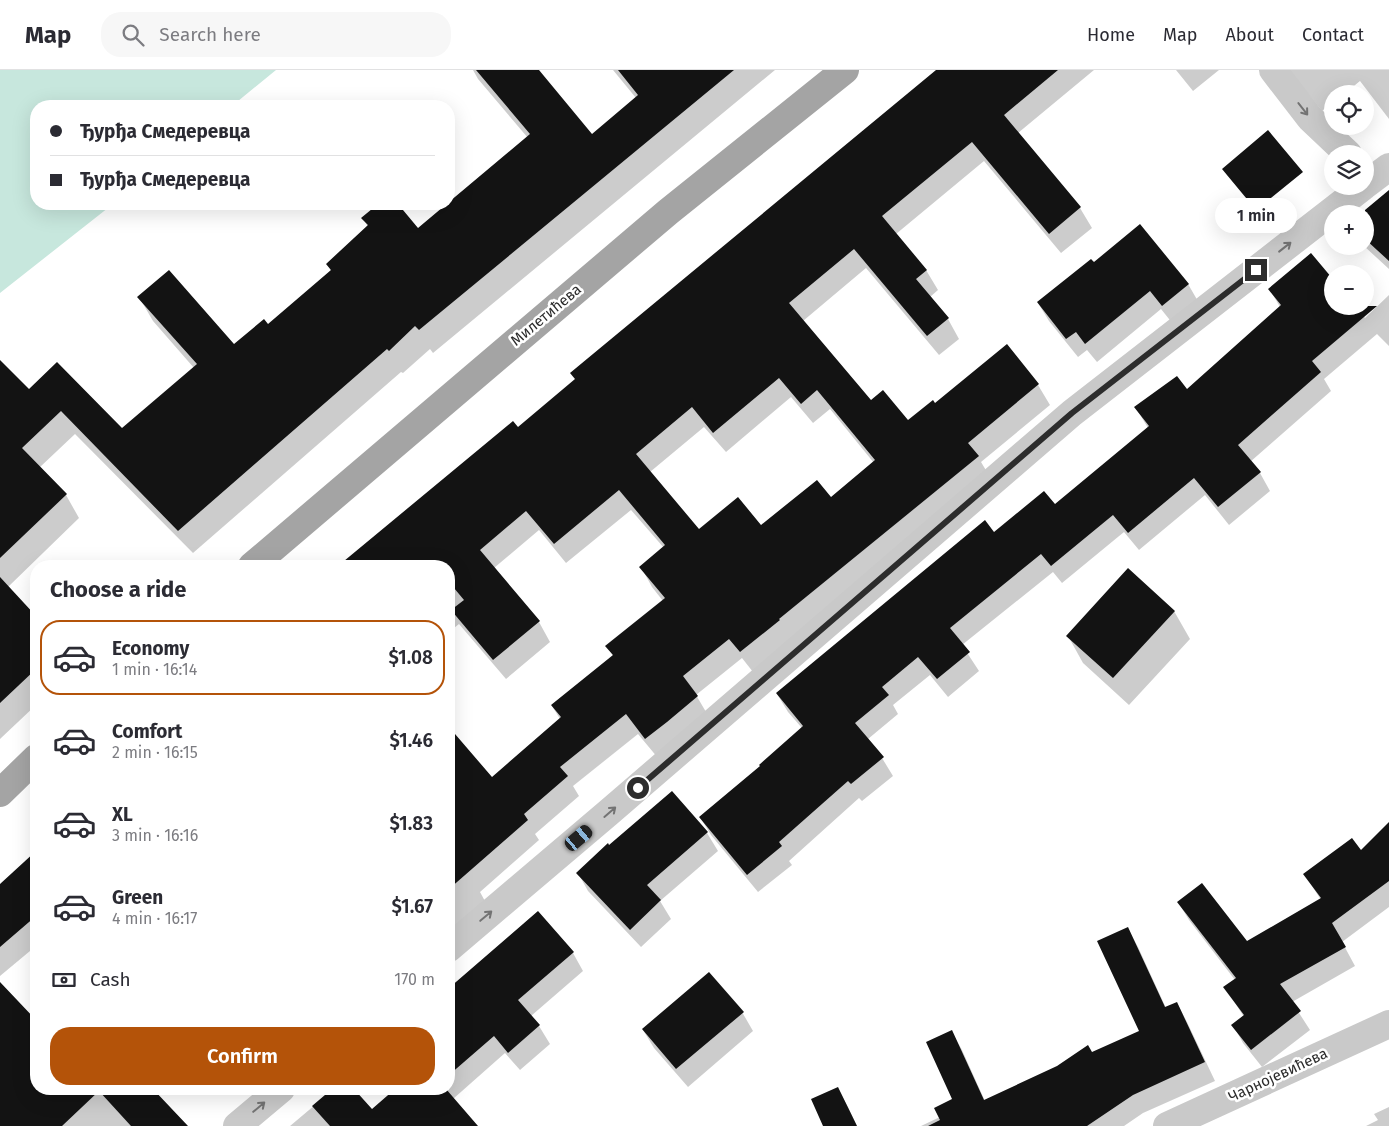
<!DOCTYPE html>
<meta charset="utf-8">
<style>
body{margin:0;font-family:"Fira Sans",sans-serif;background:#f7f7f7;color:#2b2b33;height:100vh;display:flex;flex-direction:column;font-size:19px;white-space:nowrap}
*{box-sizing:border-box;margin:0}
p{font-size:16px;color:#7c7c81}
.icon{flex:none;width:28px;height:28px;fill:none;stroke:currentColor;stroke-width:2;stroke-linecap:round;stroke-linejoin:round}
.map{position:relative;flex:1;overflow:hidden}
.sheet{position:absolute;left:30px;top:490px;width:425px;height:535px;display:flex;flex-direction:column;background:#fff;border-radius:20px;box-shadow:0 5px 20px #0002}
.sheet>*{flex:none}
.guide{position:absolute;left:30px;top:30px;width:425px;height:110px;border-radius:20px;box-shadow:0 5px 20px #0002;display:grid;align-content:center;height:110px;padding:0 20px;background:#fff}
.tools{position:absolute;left:1324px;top:15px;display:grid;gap:10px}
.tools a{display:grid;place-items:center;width:50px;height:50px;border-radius:50%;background:#fff;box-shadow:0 5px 20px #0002;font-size:25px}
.end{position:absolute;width:22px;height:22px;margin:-11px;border:6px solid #2c2c2c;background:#fff;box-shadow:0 0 0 2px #fff}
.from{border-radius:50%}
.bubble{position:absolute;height:35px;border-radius:18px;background:#fff;box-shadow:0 5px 20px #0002;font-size:16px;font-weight:600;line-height:35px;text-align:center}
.car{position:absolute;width:15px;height:30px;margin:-15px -8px;border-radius:6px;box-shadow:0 0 4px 1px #0007;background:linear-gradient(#222 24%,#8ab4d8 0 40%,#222 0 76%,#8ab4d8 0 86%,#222 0)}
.guide b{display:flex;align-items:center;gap:18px;height:48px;font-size:19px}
.guide b+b{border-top:1px solid #e1e1e2}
.guide i{width:12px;height:12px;background:#2b2b33}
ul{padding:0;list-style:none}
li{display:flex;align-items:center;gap:15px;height:75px;margin:0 10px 8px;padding:0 10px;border:2px solid transparent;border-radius:20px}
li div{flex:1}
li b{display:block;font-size:19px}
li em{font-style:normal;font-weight:600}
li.current{border-color:#b45309}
li>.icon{width:45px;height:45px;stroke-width:1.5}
h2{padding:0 20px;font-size:22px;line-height:60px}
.pay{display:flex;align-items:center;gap:12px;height:55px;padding:0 20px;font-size:19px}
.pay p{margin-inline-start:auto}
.action{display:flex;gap:10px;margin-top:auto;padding:10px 20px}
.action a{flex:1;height:58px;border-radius:20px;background:#b45309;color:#fff;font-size:20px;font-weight:600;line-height:58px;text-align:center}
header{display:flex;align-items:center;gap:30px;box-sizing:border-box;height:70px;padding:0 25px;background:#fff;border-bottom:1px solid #e1e1e2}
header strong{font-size:24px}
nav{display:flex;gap:28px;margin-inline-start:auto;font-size:18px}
.search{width:350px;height:45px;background:#f7f7f7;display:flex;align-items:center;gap:12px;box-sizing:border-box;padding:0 18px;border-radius:20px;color:#7c7c81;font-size:19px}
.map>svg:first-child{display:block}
</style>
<header>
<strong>Map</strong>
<div class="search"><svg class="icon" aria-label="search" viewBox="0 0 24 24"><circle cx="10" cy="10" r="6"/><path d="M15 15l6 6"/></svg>Search here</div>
<nav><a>Home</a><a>Map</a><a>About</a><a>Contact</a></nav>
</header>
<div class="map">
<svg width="1389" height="1056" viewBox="0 0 1389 1056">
<rect width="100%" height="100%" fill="#fff"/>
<path fill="#c7e7dd" d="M 0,0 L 276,0 L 232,36 L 36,36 L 36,134 L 113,134 L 0,223 Z"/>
<path fill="#0003" fill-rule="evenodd" d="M 473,0 L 537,0 L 592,66 L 636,28 L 613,0 L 775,0 L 433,283 L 430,279 L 403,303 L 401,302 L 193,483 L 75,364 L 39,398 L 66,425 L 79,448 L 8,517 L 36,548 L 36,635 L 0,669 L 0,311 L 29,321 L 122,360 L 194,298 L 153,251 L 139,227 L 234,276 L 268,256 L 331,201 L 328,195 L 368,157 L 363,148 L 380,134 L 396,134 L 418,160 L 528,68 L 478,9 Z
M 938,0 L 1094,0 L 1018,63 L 1080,138 L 1092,158 L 1061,183 L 984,91 L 896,164 L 926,200 L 938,220 L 930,227 L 948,249 L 959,269 L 939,285 L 866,198 L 803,251 L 871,332 L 908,352 L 935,335 L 1006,276 L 1038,315 L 1050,335 L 981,392 L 990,407 L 753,602 L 742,588 L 696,625 L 709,647 L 658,688 L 638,664 L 573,716 L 579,726 L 535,764 L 539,770 L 480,822 L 486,833 L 449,865 L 449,659 L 492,709 L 560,649 L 552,636 L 613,586 L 607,576 L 663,531 L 652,517 L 641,497 L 664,478 L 631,440 L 566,493 L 539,460 L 494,498 L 539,552 L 550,572 L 506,609 L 459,554 L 449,562 L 449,496 L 339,496 L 513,353 L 518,359 ZM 791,327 L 813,353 L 830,339 L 874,393 L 831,429 L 761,457 L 699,460 L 650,402 L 704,357 L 726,382 Z
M 1176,0 L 1219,0 L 1193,21 Z
M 1289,0 L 1389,0 L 1389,49 L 1360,11 L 1344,24 L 1332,24 L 1332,32 L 1322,41 Z
M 1378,131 L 1389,140 L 1389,199 L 1364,176 L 1365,144 L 1362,144 Z
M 1311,185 L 1332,210 L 1332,236 L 1355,236 L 1365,248 L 1389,225 L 1389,276 L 1377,264 L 1324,309 L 1331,321 L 1250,392 L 1260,403 L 1270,421 L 1229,455 L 1205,425 L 1139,480 L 1124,462 L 1062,513 L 1053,502 L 962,575 L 979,601 L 948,627 L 930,605 L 893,635 L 898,644 L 868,669 L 882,688 L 893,706 L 862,731 L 859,728 L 789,791 L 792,795 L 758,822 L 711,765 L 700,747 L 761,697 L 802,658 L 788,642 L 777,624 L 994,463 L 1055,435 L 1148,358 L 1136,338 L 1187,320 L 1280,237 L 1270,220 Z
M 1188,214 L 1199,233 L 1173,254 L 1161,239 L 1097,292 L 1087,280 L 1078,287 L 1049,251 L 1038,233 Z
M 1174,541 L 1190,569 L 1129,635 L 1083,593 L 1068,566 Z
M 672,722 L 707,763 L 718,781 L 660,831 L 671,849 L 641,877 L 588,821 L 578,803 Z
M 1389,754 L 1389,837 L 1342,872 L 1355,896 L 1292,932 L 1310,960 L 1262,997 L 1243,973 L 1233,955 L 1244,947 L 1225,917 L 1235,910 L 1189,850 L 1178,832 L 1246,873 L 1321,830 L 1305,805 L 1361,782 Z
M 36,783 L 36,876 L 0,906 L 0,816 Z
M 537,842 L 573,883 L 583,901 L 531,946 L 539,956 L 550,974 L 520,1000 L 505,983 L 453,1029 L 476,1056 L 290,1056 L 334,1019 L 353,1019 L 372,1040 L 396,1019 L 449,1019 L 449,919 Z
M 1128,859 L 1138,877 L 1166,938 L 1177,933 L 1187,952 L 1215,1011 L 1143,1043 L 1124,1056 L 921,1056 L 940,1047 L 954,1030 L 952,962 L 962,980 L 985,1031 L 1141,962 Z
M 0,914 L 36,952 L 36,1019 L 139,1019 L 175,1056 L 0,1056 Z
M 742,942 L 753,961 L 688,1017 L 654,978 L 643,960 Z
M 838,1019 L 848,1037 L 857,1056 L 825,1056 Z
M 1389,1037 L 1389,1056 L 1366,1056 L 1378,1050 L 1374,1044 Z"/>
<path fill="#131313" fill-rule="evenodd" d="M 476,0 L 539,0 L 592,64 L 638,25 L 618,0 L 734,0 L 419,260 L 415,256 L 389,281 L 387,279 L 178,461 L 61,341 L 22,378 L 67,424 L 0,488 L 0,290 L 29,319 L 57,292 L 122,358 L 197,294 L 137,227 L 169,200 L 234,274 L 264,249 L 268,254 L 331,200 L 326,194 L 368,155 L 361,148 L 378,134 L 398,134 L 418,158 L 530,64 Z
M 936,0 L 1058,0 L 1004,45 L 1081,137 L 1049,164 L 972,72 L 882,146 L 927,200 L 916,209 L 949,248 L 927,266 L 854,179 L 789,233 L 871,330 L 883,320 L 908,350 L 933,330 L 935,333 L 1007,274 L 1039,314 L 968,373 L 979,386 L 779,549 L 780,550 L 740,582 L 729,569 L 683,606 L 698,626 L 667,652 L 645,669 L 626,644 L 560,697 L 568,706 L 524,744 L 528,750 L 449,819 L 449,657 L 492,707 L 561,647 L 551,635 L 613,585 L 605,576 L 665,528 L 639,497 L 665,475 L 619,420 L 554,474 L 526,441 L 480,480 L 540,551 L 493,590 L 451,540 L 464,530 L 449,512 L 449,496 L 338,496 L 513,351 L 518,357 L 575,309 L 570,303 ZM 779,308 L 801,334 L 817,320 L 875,390 L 831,427 L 817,410 L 761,455 L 738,427 L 699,459 L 636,384 L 692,337 L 713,363 Z
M 1268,60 L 1303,102 L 1256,140 L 1222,99 Z
M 1389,120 L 1389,191 L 1365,169 L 1365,140 Z
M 1140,154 L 1189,214 L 1162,236 L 1150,221 L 1085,274 L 1076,262 L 1066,269 L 1037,232 L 1091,189 L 1094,192 Z
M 1311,183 L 1332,208 L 1332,236 L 1377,236 L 1312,291 L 1321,302 L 1238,375 L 1261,402 L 1218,437 L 1194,408 L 1128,463 L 1113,445 L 1051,496 L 1041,484 L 950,558 L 970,582 L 937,609 L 918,587 L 882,617 L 889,625 L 855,653 L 884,687 L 851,714 L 848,711 L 779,772 L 782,776 L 747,805 L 699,747 L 760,696 L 759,695 L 803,656 L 776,623 L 985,450 L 994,462 L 1044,421 L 1055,434 L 1149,356 L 1134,337 L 1177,306 L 1187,319 L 1281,235 L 1268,219 Z
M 1128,498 L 1175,541 L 1113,608 L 1066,566 Z
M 0,507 L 36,546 L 36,599 L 0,633 Z
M 672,721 L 708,762 L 647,815 L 661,830 L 630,860 L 576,803 L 608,773 L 609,775 Z
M 1389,752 L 1389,811 L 1332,853 L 1346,877 L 1280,914 L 1301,941 L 1251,980 L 1231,955 L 1244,945 L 1223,917 L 1236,908 L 1177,832 L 1202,813 L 1247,871 L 1321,828 L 1303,804 L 1352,768 L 1361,780 Z
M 36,781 L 36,846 L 0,877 L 0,814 Z
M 538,841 L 574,882 L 518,930 L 540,955 L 508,983 L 494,966 L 449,1005 L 449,918 Z
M 1128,857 L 1165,937 L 1177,932 L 1205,992 L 1133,1025 L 1087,1056 L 928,1056 L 940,1050 L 934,1038 L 952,1029 L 926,972 L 952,960 L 984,1030 L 1057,996 L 1088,975 L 1092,982 L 1139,961 L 1097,871 Z
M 709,902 L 744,942 L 676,999 L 642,959 Z
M 0,912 L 36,950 L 36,1019 L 153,1019 L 188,1056 L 131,1056 L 99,1021 L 62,1056 L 0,1056 Z
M 838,1017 L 857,1056 L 823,1056 L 811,1029 Z
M 332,1019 L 354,1019 L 372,1039 L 395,1019 L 446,1019 L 478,1056 L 330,1056 L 312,1036 Z"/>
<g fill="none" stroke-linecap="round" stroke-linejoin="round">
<path stroke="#c9c9c9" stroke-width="28" d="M 1273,0 L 1310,48 L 1348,84
M 1365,115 L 1389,97
M 449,878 L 608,743 L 1072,343 L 1364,116
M 237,1056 L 281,1019
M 1167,1056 L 1389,954"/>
<path stroke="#a4a4a4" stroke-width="28" d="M 252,496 L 668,142 L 845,0
M 0,723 L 36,688"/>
</g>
<defs><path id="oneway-shaft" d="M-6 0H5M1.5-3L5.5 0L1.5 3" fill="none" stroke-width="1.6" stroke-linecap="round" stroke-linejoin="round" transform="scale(1.25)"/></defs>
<g stroke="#737373">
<use href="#oneway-shaft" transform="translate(1303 39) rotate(52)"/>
<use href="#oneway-shaft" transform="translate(1285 177) rotate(-38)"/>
<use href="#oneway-shaft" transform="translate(610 742) rotate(-41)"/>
<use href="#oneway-shaft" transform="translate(486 846) rotate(-40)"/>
<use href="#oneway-shaft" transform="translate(259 1037) rotate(-40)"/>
</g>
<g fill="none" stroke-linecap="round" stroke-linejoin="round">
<path stroke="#2c2c2c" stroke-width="6" d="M 638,718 L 1072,343 L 1256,200"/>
</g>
<g text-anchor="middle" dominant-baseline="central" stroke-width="5" stroke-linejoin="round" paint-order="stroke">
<g font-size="15" fill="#2c2c2c" stroke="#fff">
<text transform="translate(546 245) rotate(-40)">Милетићева</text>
<text transform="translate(1278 1005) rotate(-25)">Чарнојевићева</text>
</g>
</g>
</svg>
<div class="tools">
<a><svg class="icon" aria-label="locate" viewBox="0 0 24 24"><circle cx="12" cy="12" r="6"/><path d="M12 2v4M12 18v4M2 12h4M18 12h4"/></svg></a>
<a><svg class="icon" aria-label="layers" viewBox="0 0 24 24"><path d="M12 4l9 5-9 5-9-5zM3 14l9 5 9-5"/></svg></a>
<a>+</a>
<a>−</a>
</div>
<i class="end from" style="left:638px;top:718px"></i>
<i class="end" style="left:1256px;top:200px"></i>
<div class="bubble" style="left:1215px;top:128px;width:82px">1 min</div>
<i class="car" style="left:579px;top:768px;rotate:50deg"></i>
<div class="guide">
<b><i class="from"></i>Ђурђа Смедеревца</b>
<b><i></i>Ђурђа Смедеревца</b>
</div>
<section class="sheet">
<h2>Choose a ride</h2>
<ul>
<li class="current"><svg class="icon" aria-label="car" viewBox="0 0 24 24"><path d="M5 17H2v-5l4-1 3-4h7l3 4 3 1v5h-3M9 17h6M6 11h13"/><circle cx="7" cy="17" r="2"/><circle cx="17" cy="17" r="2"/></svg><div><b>Economy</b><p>1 min · 16:14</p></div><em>$1.08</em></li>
<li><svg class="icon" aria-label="car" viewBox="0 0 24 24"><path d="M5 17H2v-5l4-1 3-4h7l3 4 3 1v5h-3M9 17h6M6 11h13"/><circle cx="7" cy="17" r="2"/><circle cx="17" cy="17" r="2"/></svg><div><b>Comfort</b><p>2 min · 16:15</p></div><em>$1.46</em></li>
<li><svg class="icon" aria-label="car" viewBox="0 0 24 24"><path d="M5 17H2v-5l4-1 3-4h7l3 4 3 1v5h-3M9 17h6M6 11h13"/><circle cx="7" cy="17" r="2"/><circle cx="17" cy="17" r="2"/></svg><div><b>XL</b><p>3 min · 16:16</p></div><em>$1.83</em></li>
<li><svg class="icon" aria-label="car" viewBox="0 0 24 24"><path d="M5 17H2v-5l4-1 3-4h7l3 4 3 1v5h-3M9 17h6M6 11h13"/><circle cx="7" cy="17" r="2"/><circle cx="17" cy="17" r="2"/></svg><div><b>Green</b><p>4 min · 16:17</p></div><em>$1.67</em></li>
</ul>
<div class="pay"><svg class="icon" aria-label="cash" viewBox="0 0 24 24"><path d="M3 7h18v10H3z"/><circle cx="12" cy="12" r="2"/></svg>Cash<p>170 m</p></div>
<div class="action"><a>Confirm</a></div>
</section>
</div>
